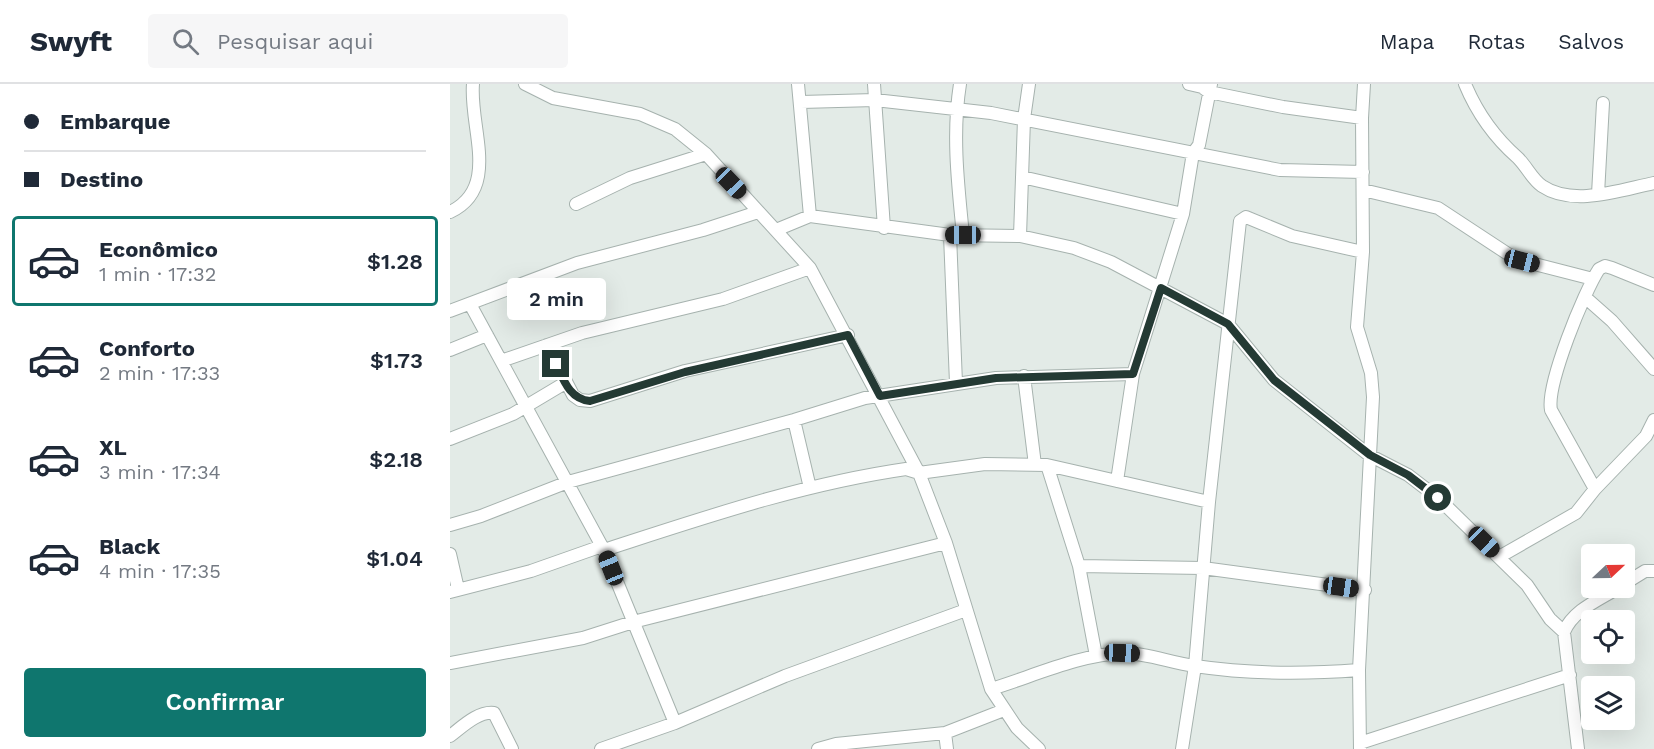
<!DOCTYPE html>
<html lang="pt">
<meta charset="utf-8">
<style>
body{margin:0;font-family:"Work Sans",sans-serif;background:#f6f6f7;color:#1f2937;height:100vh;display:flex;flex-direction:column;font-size:22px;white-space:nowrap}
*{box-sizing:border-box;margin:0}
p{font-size:20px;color:#747a83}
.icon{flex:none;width:33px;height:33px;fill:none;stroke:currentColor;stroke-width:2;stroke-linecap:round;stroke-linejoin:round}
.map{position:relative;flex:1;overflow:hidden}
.drawer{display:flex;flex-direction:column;background:#fff;width:450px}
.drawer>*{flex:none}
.top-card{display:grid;align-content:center;height:132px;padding:0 24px;background:#fff}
.needle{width:39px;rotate:68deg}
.tools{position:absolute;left:1131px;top:460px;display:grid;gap:12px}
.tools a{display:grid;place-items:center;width:54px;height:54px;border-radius:6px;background:#fff;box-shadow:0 6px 24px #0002;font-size:30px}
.end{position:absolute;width:27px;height:27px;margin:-14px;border:8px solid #243a34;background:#fff;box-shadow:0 0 0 3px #fff}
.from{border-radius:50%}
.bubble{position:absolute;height:42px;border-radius:6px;background:#fff;box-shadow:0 6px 24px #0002;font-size:20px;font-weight:600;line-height:42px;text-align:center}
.car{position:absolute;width:18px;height:36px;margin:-18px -9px;border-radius:8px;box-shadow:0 0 4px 2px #0007;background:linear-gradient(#222 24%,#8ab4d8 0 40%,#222 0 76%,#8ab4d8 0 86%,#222 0)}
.top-card b{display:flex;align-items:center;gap:21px;height:57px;font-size:22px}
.top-card b+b{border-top:2px solid #e0e1e3}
.top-card i{width:15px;height:15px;background:#1f2937}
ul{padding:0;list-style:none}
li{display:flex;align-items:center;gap:18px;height:90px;margin:0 12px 9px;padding:0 12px;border:3px solid transparent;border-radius:6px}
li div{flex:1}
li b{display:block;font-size:22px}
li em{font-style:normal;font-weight:600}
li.selected{border-color:#0f766e}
li>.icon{width:54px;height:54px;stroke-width:1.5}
.cta{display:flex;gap:12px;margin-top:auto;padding:12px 24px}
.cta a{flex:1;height:69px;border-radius:6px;background:#0f766e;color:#fff;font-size:24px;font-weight:600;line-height:69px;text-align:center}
header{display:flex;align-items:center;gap:36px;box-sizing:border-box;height:84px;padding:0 30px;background:#fff;border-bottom:2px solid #e0e1e3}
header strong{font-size:28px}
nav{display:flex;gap:33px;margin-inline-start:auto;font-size:21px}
.search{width:420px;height:54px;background:#f6f6f7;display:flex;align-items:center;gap:15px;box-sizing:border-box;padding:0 21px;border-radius:6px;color:#747a83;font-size:22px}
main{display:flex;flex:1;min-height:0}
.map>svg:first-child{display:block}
</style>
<header>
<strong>Swyft</strong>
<div class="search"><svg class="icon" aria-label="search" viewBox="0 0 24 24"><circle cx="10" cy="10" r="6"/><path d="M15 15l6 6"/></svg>Pesquisar aqui</div>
<nav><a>Mapa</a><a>Rotas</a><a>Salvos</a></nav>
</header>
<main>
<section class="drawer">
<div class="top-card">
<b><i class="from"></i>Embarque</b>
<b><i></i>Destino</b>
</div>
<ul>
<li class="selected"><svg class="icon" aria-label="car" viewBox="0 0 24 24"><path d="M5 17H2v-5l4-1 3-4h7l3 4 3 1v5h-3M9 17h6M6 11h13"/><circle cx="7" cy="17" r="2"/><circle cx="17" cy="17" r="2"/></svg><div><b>Econômico</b><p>1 min · 17:32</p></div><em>$1.28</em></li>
<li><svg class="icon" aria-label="car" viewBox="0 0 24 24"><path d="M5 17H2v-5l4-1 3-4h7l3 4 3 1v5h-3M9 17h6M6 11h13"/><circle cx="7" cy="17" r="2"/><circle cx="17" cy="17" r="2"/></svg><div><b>Conforto</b><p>2 min · 17:33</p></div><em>$1.73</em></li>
<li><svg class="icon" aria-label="car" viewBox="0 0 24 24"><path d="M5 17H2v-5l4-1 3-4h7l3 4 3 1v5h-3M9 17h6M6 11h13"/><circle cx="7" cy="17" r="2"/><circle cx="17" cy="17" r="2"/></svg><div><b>XL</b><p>3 min · 17:34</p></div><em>$2.18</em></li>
<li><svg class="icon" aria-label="car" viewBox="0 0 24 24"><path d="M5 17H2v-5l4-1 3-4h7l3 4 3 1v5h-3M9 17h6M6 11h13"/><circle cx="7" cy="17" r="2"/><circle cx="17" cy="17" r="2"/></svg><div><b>Black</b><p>4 min · 17:35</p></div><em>$1.04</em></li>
</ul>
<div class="cta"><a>Confirmar</a></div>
</section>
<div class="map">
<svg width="1204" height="665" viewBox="0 0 1204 665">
<rect width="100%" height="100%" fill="#e3ebe7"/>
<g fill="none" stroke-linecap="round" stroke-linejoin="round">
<g stroke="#a6b2ae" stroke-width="14">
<path id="minor" d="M 75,0 L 103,14 L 190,30 L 225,45 L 256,70 L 360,184 L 469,389 L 496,459 L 541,605 L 567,644 L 589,665
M 348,0 L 360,132
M 424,0 L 434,144
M 510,0 C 502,50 508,101 513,151
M 739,0 L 752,3 L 759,8 L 833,23 L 912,34
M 1015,0 C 1027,29 1044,53 1068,74 C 1077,83 1082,95 1092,102 C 1123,123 1170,106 1204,99
M 351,18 L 425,16 L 541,29 L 830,86 L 913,88
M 572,93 L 733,130
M 913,106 L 988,124 L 1058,170 L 1073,177 L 1143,195
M 1148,110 L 1153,19
M 126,120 L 180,94 L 256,70
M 0,128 C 51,104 19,43 23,0
M 326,146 L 360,132 L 500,151 L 570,152 L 624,164 L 661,178 L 778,240 L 824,296 L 919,371 L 958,391 L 988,414 L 1077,501 L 1100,535 L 1114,548
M 500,151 L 506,299
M 570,152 L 574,35 L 579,0
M 1136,214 L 1162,237 L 1204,285
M 20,220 L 154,466 L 225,639
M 0,227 L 127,179 L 253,146 L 308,128
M 97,261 L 123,311 L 130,316 L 140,317 L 235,287 L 398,251
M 0,266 L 37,251
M 51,277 L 132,249 L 273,215 L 360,184
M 574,292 L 585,381
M 344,336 L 360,404
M 0,355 L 63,330 L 115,299
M 597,381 L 629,482 L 646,572
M 667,397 L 683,290 L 733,130 L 743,69 L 749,61 L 761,0
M 1145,405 L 1101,326 C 1096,301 1134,208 1149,185 L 1155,182 L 1162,184 L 1204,201
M 0,441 L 31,432 L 118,398 L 344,336 L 415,314 L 546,294 L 683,290
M 154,466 C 253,434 352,400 456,385 L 469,389 L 535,380 L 597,381 L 759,418
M 0,470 L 8,505
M 1049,473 L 1126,429 L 1145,405 L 1196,352 L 1204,336
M 629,482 L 753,484 L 915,506
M 1174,500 L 1195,487 L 1204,487
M 0,508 L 81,487 L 152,462
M 0,579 L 133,554 L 183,538 L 496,459
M 541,605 C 581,593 631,570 673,569 C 698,569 721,579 745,582 C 798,590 856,590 909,586
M 495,649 L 497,665
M 0,652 C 12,643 28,627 44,629 L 62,665
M 910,659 L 1120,591
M 151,665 L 225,639 L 335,592 L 516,526
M 368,665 L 386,660 L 495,649 L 554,626
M 732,665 L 745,582 L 759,418 L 790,137 L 796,133 L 842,152 L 913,168
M 910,665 L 909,586 L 923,313 L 921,289 L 907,243 L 913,168 L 912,34 L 914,0
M 1128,665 L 1114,548 C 1123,526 1149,516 1168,504"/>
</g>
<use href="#minor" stroke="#fff" stroke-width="12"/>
</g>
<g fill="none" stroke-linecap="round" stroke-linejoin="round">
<path stroke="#243a34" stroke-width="8" d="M 106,280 C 114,297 120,315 140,317 L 235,288 L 398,251 L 430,312 L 546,294 L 683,290 L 711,204 L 778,240 L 824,296 L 920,371 L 958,391 L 988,414"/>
</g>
</svg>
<div class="tools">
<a><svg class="needle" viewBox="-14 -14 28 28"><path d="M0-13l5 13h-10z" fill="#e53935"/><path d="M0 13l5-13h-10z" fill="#747a83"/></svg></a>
<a><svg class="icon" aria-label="locate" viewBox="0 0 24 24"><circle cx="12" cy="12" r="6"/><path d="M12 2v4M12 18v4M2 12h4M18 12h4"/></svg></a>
<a><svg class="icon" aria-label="layers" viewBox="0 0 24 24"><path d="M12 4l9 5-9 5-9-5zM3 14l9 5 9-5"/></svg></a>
</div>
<i class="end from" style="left:988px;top:414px"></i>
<i class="end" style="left:106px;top:280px"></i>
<div class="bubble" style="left:57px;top:194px;width:99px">2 min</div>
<i class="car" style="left:281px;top:99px;rotate:136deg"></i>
<i class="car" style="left:513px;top:151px;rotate:270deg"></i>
<i class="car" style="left:1072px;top:177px;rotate:104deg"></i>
<i class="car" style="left:1034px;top:458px;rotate:134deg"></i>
<i class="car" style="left:161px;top:484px;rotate:338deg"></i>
<i class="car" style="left:891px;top:503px;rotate:98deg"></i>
<i class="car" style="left:672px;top:569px;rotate:92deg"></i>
</div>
</main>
